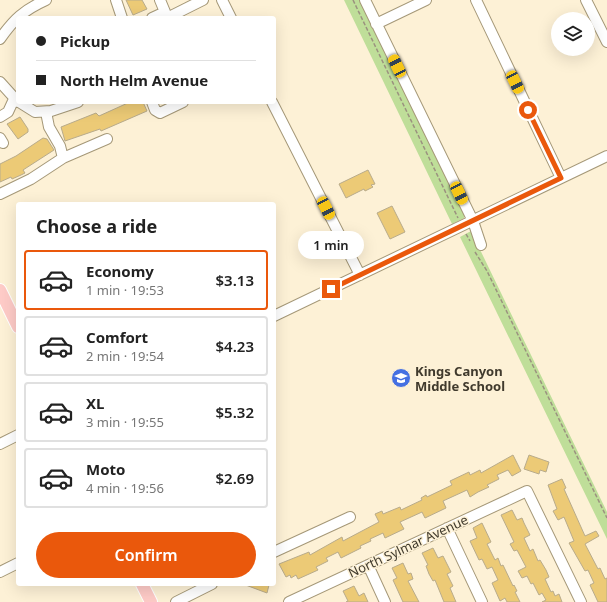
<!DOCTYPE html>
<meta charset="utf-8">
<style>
body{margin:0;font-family:"Noto Sans",sans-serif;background:#f2f2f2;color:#222;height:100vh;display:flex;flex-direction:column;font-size:15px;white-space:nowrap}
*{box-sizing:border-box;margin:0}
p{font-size:13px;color:#767676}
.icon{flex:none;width:22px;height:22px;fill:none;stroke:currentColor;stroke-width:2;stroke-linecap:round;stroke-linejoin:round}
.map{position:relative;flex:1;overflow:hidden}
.details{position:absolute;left:16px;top:202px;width:260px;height:384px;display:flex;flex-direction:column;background:#fff;border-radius:4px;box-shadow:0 4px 16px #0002}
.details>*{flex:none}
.hud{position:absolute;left:16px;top:16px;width:260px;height:88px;border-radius:4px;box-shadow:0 4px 16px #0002;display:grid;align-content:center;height:88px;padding:0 20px;background:#fff}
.tools{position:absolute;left:551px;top:12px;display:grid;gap:8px}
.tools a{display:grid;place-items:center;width:44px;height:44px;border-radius:50%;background:#fff;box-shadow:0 4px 16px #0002;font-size:20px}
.end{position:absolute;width:18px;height:18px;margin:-9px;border:5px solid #ea580c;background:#fff;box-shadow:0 0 0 2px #fff}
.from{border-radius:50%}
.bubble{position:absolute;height:28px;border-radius:14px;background:#fff;box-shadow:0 4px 16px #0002;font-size:13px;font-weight:600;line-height:28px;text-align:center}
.car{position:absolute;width:12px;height:24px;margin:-12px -6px;border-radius:5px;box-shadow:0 0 3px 1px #0007;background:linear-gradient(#f5c518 24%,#345 0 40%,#f5c518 0 76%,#345 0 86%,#f5c518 0)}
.hud b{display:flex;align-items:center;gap:14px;height:38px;font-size:15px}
.hud b+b{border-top:1px solid #e0e0e0}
.hud i{width:10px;height:10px;background:#222}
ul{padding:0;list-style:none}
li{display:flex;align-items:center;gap:12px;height:60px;margin:0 8px 6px;padding:0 12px;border:2px solid #e0e0e0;border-radius:4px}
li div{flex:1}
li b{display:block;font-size:15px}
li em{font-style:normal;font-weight:600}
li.current{border-color:#ea580c}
li>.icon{width:36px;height:36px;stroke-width:1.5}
h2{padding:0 20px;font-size:18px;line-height:48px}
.button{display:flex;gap:8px;margin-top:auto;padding:8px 20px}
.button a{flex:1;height:46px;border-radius:24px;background:#ea580c;color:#fff;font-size:16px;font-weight:600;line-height:46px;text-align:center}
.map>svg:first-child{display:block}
</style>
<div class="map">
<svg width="607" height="602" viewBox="0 0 607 602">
<rect width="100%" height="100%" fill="#fdf1d6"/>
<path fill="#bfde99" d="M 344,0 L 360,0 L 464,214 L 464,218 L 452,224 Z
M 471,231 L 607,512 L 607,539 L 460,237 Z"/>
<path fill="#ecca76" stroke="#b8ab8b" d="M 126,0 L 142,0 L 147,9 L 133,15 Z
M 130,102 L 143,102 L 147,111 L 101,131 L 100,129 L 65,141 L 61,127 L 96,113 L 99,116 Z
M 20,117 L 28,129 L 28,132 L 18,139 L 7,124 Z
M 43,138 L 47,139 L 54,150 L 23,170 L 25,173 L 21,175 L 12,179 L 11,177 L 0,182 L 0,164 L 16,156 Z
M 368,170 L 375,184 L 371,185 L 373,187 L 365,191 L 364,189 L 346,198 L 339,184 Z
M 392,206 L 405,232 L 390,239 L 377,213 Z
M 513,455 L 521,471 L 512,476 L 508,470 L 497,475 L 499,479 L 487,485 L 489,487 L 478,492 L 470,497 L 467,490 L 443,501 L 446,508 L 425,518 L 422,512 L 400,522 L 404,529 L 385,538 L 383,533 L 370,539 L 371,541 L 360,546 L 361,548 L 341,558 L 338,552 L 326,558 L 328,561 L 316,567 L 318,570 L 298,579 L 296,575 L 291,578 L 290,575 L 286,577 L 279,564 L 309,552 L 310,555 L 342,537 L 343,541 L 379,522 L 375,514 L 382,511 L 383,514 L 400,507 L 401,510 L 422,500 L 421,498 L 426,495 L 427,497 L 452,485 L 450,481 L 469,472 L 470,475 L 480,470 L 481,473 Z
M 529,455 L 549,462 L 546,472 L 540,470 L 539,474 L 524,469 Z
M 562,479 L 566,488 L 564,489 L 585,536 L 596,531 L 599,536 L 585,544 L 598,569 L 600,568 L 605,579 L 607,578 L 607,602 L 598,602 L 590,585 L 594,583 L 588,570 L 585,571 L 569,543 L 574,541 L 564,517 L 558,520 L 553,511 L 557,509 L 548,485 Z
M 512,510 L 517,520 L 522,518 L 524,523 L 530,535 L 524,538 L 530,551 L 533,549 L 538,561 L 540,560 L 546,570 L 549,577 L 545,579 L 551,592 L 553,591 L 555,596 L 559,594 L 562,602 L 542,602 L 546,600 L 542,593 L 539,595 L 533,583 L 531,584 L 527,576 L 522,578 L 518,571 L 526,567 L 517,550 L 514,551 L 510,544 L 514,542 L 501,515 Z
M 482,523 L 491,542 L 487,544 L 495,560 L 498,558 L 501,566 L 503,565 L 513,586 L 514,585 L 517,591 L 515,592 L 520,602 L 507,602 L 505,598 L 500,601 L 492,583 L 498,580 L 492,567 L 487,569 L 482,559 L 479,560 L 470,541 L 477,538 L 473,528 Z
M 433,548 L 438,558 L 443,556 L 451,572 L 447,574 L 453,586 L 450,588 L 456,602 L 444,602 L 435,580 L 433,581 L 429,574 L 426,566 L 428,565 L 422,553 Z
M 403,563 L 408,574 L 411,573 L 413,579 L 408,581 L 419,602 L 403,602 L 393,580 L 397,578 L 392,568 Z
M 243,584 L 264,584 L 269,585 L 267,593 Z
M 354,586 L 359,596 L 364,593 L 368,602 L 346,602 L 348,601 L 343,591 Z"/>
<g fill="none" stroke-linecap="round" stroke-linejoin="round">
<g stroke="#a59878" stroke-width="12">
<path id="minor" d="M 116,0 L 122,18
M 222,0 L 231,18
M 365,0 L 473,221 L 481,245
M 476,0 L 561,178
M 586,0 L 607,42
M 152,18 L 165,12 L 160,0
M 167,18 L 203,0
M 376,24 L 426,0
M 0,39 C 14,19 24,10 46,0
M 0,82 L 18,102
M 19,102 L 35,112 L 51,111 L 78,102
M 152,102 L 155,110 L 160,113 L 183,102
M 272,102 L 360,275
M 0,117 L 8,112 L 14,99
M 0,138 L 3,143
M 63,158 L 107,139
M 0,194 L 31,179 L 63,158 L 60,146 L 49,127 L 46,112
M 274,316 L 607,156
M 0,444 L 18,435
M 447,528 L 482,602
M 274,552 L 350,517
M 368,565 L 385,602
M 0,572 L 18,563
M 176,602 L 212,584
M 289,602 L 527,491 L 581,602"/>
</g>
<g stroke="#fff" stroke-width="14">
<path id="major" d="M 0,290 L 18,327
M 142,584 L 151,602"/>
</g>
<path stroke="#9b927f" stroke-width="1.5" stroke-dasharray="4 2" stroke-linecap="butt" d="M 353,0 L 458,218
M 466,234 L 470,241
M 475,252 L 487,271 L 607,518"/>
<use href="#minor" stroke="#fff" stroke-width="10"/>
<use href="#major" stroke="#fecbc7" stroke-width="12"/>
</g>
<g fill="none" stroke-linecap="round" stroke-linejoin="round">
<path stroke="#ea580c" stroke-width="5" d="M 331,289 L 561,178 L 528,110"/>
</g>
<defs>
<g id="school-disc" transform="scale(1)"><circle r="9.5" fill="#4570e2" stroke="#fdf1d6"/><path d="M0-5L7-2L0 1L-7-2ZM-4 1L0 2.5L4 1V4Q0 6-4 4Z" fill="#fff"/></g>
</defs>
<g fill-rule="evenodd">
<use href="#school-disc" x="401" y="378"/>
</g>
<g text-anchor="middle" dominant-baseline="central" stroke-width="3" stroke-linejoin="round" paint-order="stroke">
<g font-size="13" font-weight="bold" fill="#403a2d" stroke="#fdf1d6" text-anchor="start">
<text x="415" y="371">Kings Canyon<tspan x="415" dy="15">Middle School</tspan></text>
</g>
<g font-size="13" fill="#403a2d" stroke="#fdf1d6">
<text transform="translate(408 546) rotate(-25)">North Sylmar Avenue</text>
</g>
</g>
</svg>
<div class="tools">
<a><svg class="icon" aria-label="layers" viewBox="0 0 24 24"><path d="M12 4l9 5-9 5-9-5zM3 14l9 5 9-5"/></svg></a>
</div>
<i class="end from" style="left:528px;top:110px"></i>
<i class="end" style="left:331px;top:289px"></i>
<div class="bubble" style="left:298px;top:231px;width:66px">1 min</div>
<i class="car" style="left:397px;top:66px;rotate:334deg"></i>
<i class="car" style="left:515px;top:82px;rotate:154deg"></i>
<i class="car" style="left:459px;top:193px;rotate:154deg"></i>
<i class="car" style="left:326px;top:208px;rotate:153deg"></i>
<div class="hud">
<b><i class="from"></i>Pickup</b>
<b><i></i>North Helm Avenue</b>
</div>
<section class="details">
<h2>Choose a ride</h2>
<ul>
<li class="current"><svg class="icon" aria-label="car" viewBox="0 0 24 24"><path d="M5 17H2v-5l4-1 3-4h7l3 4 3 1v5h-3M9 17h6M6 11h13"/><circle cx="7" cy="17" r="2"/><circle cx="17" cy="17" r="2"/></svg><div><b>Economy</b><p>1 min · 19:53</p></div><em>$3.13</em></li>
<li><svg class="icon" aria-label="car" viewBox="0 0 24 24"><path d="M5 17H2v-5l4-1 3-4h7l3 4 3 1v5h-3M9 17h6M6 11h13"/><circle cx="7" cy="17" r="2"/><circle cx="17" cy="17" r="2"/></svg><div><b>Comfort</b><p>2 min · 19:54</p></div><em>$4.23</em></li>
<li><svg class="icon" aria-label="car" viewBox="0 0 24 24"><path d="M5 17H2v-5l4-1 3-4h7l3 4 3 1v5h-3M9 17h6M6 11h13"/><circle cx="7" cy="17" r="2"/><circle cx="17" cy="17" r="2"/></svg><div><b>XL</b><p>3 min · 19:55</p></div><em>$5.32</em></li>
<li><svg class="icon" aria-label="car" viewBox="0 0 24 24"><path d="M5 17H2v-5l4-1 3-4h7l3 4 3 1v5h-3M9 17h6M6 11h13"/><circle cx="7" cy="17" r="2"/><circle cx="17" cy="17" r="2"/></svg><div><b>Moto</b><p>4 min · 19:56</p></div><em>$2.69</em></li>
</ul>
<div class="button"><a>Confirm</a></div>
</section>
</div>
